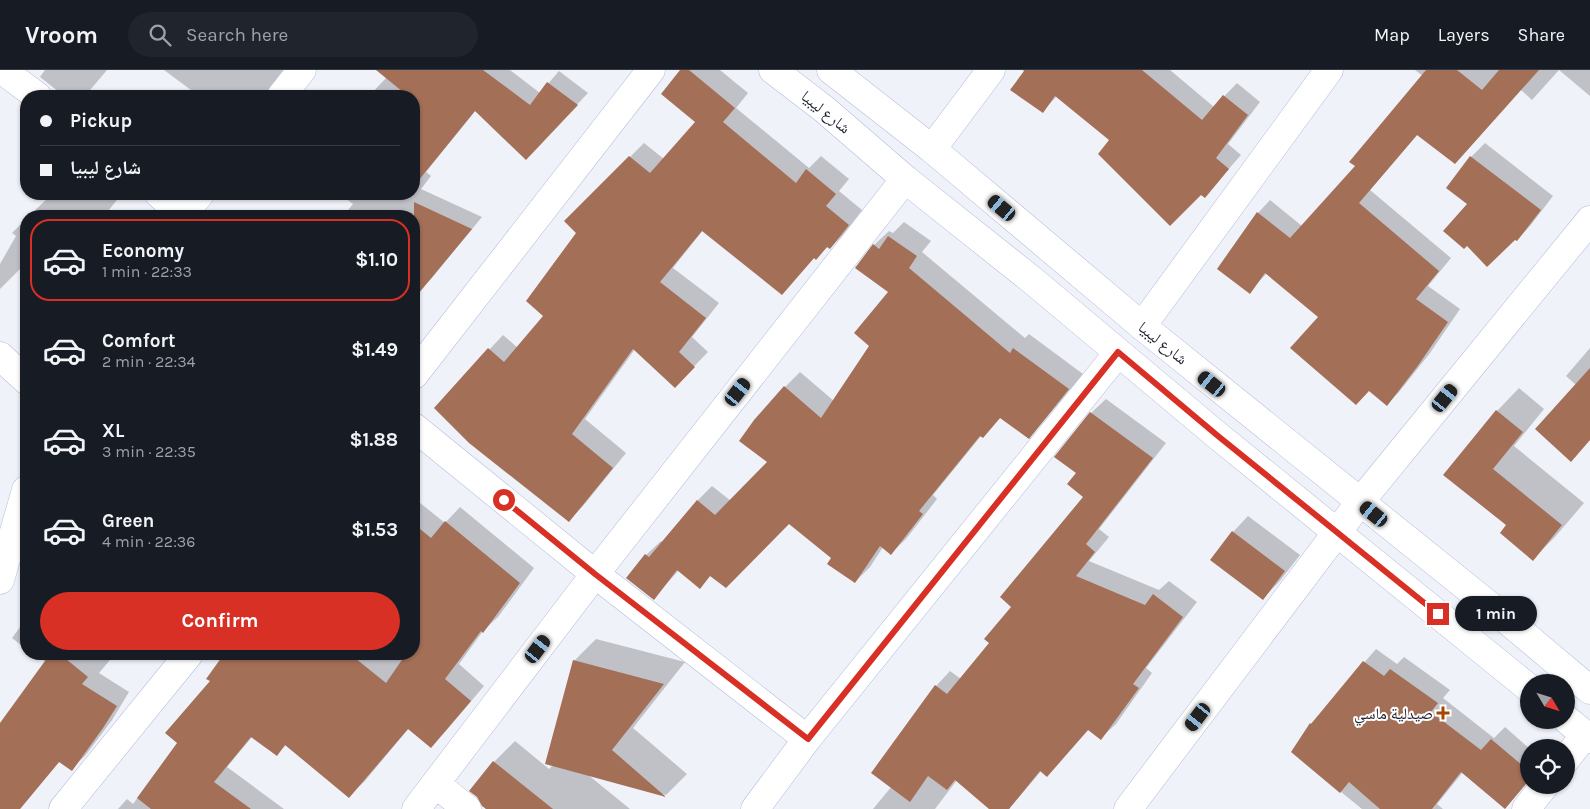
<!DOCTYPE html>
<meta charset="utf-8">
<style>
body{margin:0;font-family:Karla,"Noto Naskh Arabic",sans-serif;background:#20242c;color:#f1f3f6;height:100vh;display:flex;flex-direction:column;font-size:19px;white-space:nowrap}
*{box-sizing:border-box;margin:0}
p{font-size:16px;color:#9ea1a6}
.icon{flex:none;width:28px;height:28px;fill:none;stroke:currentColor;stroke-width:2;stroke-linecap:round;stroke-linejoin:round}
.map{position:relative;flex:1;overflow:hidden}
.side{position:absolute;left:20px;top:140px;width:400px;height:450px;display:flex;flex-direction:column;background:#171b24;border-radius:20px;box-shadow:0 1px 4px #0004}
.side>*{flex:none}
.hud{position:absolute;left:20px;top:20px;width:400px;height:110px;border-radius:20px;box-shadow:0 1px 4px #0004;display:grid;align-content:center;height:110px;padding:0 20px;background:#171b24}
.needle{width:32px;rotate:128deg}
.controls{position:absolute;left:1520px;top:604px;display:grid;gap:10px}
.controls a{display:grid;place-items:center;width:55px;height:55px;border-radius:50%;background:#171b24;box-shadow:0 1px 4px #0004;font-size:25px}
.end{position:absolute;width:22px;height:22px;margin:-11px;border:6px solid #d93025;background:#fff;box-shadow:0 0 0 2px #fff}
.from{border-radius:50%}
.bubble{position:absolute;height:35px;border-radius:18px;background:#171b24;box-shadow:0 1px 4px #0004;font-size:16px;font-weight:700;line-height:35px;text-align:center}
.car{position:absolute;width:15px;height:30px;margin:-15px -8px;border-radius:6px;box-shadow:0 0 4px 1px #0007;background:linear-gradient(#222 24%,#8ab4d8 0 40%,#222 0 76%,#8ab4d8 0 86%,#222 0)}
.hud b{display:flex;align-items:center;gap:18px;height:48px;font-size:19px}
.hud b+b{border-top:1px solid #363941}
.hud i{width:12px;height:12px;background:#f1f3f6}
ul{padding:9px 0 0;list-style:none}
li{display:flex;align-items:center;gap:15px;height:82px;margin:0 10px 8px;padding:0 10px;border:2px solid transparent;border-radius:20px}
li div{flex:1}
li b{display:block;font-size:19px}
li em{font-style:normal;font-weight:700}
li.current{border-color:#d93025}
li>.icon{width:45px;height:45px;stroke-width:1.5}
.button{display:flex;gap:10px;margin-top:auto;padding:10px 20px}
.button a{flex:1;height:58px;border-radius:30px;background:#d93025;color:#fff;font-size:20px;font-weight:700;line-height:58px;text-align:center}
header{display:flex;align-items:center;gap:30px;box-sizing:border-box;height:70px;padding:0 25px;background:#171b24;border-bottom:1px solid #363941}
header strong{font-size:24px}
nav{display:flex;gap:28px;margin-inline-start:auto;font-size:18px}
.search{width:350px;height:45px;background:#20242c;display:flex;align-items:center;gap:12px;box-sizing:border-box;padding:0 18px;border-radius:28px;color:#9ea1a6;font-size:19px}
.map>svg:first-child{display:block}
</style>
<header>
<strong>Vroom</strong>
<div class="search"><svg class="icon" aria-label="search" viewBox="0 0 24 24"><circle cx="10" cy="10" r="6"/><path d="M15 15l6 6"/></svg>Search here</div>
<nav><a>Map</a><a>Layers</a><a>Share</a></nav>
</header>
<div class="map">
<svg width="1590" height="739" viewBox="0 0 1590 739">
<rect width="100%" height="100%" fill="#f0f2f9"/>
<path fill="#0003" d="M 45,0 L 107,0 L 85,26 L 64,26 L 40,7 Z
M 164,0 L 283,0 L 264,26 L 199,26 Z
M 378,0 L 510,0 L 540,23 L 559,1 L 588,23 L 537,77 L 476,40 L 426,102 L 431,106 L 421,119 L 482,147 L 431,209 L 420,220 L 414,215 L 414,146 L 343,146 L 353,134 L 340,124 L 414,124 L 414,26 L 369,26 L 387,7 Z
M 682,0 L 720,0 L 748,23 L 736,38 L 809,98 L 821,86 L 849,109 L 839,121 L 862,140 L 844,164 L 830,178 L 828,176 L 816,188 L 815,187 L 782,223 L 703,160 L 673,198 L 719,233 L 692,267 L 708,282 L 675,316 L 635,279 L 585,349 L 626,383 L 583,436 L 569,450 L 435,338 L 503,265 L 518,278 L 545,246 L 577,163 L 566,151 L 644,73 L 664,89 L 696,52 Z
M 1027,0 L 1170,0 L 1214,37 L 1237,13 L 1260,32 L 1228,74 L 1241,85 L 1205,126 L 1110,70 L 1057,26 L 1042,42 Z
M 1415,0 L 1590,0 L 1590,26 L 1559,0 L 1532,30 L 1521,20 L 1418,64 L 1370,120 L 1451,188 L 1428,216 L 1460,239 L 1430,283 L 1399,322 L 1387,334 L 1320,246 L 1267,203 L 1249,222 L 1258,143 L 1270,130 L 1302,156 L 1357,96 L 1423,6 Z
M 1485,73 L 1553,126 L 1530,156 L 1517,170 L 1468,134 L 1471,87 Z
M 52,124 L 119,124 L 121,125 L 104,146 L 29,146 Z
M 26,149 L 26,193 L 0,219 L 0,194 L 16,166 L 12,163 Z
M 904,152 L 931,171 L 922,182 L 1025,268 L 1029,264 L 1083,304 L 1043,352 L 1029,367 L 1001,347 L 983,366 L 981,366 L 933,425 L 937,429 L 906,469 L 891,483 L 883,477 L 870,497 L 855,512 L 832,488 L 789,452 L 711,505 L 700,517 L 679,500 L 654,528 L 646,485 L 661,471 L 663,472 L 697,431 L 712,416 L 731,431 L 769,392 L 755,351 L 785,317 L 800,302 L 834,331 L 870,275 L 890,222 L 874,175 L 889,161 L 893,163 Z
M 1590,278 L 1590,370 L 1576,315 L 1566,306 Z
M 1519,318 L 1544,339 L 1514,376 L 1584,433 L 1555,467 L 1533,489 L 1508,455 L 1445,404 L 1497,341 Z
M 1106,329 L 1166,373 L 1099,459 L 1109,467 L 1089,491 L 1159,520 L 1169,511 L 1197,532 L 1146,598 L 1152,603 L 1116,654 L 1101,668 L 1089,659 L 1047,705 L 1042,700 L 1009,739 L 991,739 L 957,710 L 935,739 L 873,739 L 892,716 L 936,616 L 950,601 L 961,609 L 990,573 L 1084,426 L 1078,403 L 1091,343 Z
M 414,428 L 445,453 L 460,437 L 534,498 L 498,547 L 483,561 L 459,594 L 484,616 L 445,662 L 430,677 L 409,658 L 364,712 L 349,726 L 286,675 L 277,684 L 252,667 L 227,697 L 284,739 L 118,739 L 127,729 L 133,734 L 178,673 L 211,611 L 209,610 L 230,584 L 414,584 Z
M 1248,446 L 1300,485 L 1279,512 L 1263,528 L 1233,462 Z
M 26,549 L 26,579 L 12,568 Z
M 596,569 L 685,592 L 633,658 L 687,704 L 666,725 L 587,704 L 630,739 L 488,739 L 494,692 L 515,671 L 549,699 L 553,695 L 574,591 Z
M 1376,579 L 1397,594 L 1404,587 L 1450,620 L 1443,628 L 1494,668 L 1505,657 L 1529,678 L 1529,711 L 1505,738 L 1463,702 L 1437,734 L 1443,739 L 1362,739 L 1292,682 L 1311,654 Z
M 33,584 L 115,584 L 99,603 L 129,622 L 112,650 L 85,686 L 71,699 L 60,691 L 20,739 L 0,739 L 0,696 L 46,592 Z"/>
<path fill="#a36f57" d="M 376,0 L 483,0 L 530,35 L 547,12 L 578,35 L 526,90 L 475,41 L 414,116 L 414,26 L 408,26 Z
M 680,0 L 689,0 L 735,38 L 723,52 L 796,113 L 806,99 L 836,124 L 826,136 L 849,155 L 830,179 L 827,177 L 816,190 L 814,188 L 782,225 L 702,161 L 660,212 L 706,248 L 679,282 L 695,297 L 675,318 L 633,279 L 572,364 L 613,398 L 569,452 L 469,373 L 434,338 L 488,278 L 504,292 L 543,246 L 526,231 L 576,163 L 564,151 L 629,86 L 650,103 L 695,52 L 661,24 Z
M 1023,0 L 1142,0 L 1202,50 L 1223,25 L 1248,45 L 1216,88 L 1229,99 L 1205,128 L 1201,125 L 1170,156 L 1098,84 L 1109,70 L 1055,26 L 1043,43 L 1010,20 L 1024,1 Z
M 1426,0 L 1457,0 L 1482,20 L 1499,0 L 1539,0 L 1455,94 L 1417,65 L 1359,133 L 1439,201 L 1416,229 L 1448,252 L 1417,297 L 1387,336 L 1369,321 L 1356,335 L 1290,278 L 1318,247 L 1265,203 L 1250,224 L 1217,199 L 1257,142 L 1290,168 L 1355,96 L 1349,92 Z
M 1470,86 L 1541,140 L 1517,171 L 1515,170 L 1487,197 L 1467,176 L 1464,179 L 1443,161 L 1467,134 L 1446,118 Z
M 414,132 L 472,159 L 414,229 Z
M 888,166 L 917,186 L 909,198 L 1010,283 L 1013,278 L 1069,319 L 1029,369 L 1000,348 L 983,368 L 980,366 L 919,441 L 923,444 L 891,485 L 880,476 L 855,513 L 827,494 L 831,488 L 789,454 L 726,518 L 710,506 L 700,519 L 677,500 L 654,530 L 626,508 L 645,484 L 649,487 L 697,430 L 715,445 L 767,392 L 739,371 L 754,350 L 784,316 L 821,348 L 869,276 L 854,263 L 888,222 L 855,198 L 873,174 L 879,179 Z
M 1590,298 L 1590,370 L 1571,392 L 1535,359 Z
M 1496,340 L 1523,362 L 1493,399 L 1562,455 L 1533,491 L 1500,463 L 1506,455 L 1443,405 Z
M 1090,342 L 1153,388 L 1086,474 L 1095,482 L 1076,506 L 1145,535 L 1153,524 L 1183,547 L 1133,614 L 1139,618 L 1101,670 L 1088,660 L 1047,707 L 1040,701 L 1009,739 L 989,739 L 955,710 L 947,720 L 928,706 L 910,732 L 871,703 L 935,615 L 947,624 L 989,573 L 984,569 L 1011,537 L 1000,527 L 1083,427 L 1067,414 L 1076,403 L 1054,387 Z
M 445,451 L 520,513 L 483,563 L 481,561 L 445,609 L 471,631 L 431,678 L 408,659 L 349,728 L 285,675 L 277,686 L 251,667 L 214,712 L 251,739 L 151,739 L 137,728 L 177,673 L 165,663 L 210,611 L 206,609 L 224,584 L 350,584 L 386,613 L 406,584 L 414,584 L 414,454 L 431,468 Z
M 1232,461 L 1285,501 L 1263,530 L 1210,490 Z
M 50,584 L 60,584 L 88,607 L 82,614 L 117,636 L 103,658 L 72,701 L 59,692 L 20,739 L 0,739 L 0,653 Z
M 573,590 L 664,614 L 612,680 L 666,727 L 545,694 Z
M 1363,591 L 1384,606 L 1390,599 L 1438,633 L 1431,642 L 1481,680 L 1491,669 L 1529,701 L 1529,710 L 1505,739 L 1461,702 L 1432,739 L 1380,739 L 1349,712 L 1340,723 L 1291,682 L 1310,653 L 1311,654 Z
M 493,691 L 553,739 L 486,739 L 482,736 L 477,727 L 469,721 Z"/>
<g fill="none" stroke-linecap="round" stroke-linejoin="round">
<g stroke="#b2bcdd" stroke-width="29">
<path id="minor" d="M 2,0 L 37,26
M 281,26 L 302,0
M 932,79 L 991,0
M 159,124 L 184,146
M 181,146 L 200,124
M 1142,256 L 1329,0
M 0,286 L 26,310
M 414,305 L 651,0
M 414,357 L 595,504 L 807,669
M 0,510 L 26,420
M 1566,689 L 1585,665
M 436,714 L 467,739
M 63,739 L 189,584
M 416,739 L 595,504 L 905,109
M 755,739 L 807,669 L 1118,283
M 1128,739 L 1360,432 L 1590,150
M 1526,739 L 1545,715"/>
</g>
<g stroke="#b2bcdd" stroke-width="29">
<path id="major" d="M 773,0 L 824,39 L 905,109 L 1032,210 L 1218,366 L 1529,618
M 831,0 L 932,79 L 1142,256 L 1490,536 L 1590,620
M 1566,649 L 1590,669"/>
</g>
<use href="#minor" stroke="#fff" stroke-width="28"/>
<use href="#major" stroke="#fff" stroke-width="28"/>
</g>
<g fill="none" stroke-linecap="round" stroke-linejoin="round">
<path stroke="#d93025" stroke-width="6" d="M 504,430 L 595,504 L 808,669 L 1118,282 L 1218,366 L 1438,544"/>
</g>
<path fill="#a64405" stroke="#fff" stroke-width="2" d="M1440.5 635.5h5v5h5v5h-5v5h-5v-5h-5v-5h5z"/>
<g text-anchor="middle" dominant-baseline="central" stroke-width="4" stroke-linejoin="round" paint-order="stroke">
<g font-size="16" fill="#1c1f2c" stroke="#fff">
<text transform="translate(826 42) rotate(39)">شارع ليبيا</text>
<text transform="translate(1163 273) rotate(39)">شارع ليبيا</text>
</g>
<g font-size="16" fill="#1c1f2c" stroke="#fff" text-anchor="end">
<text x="1433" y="643">صيدلية ماسي</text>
</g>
</g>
</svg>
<div class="controls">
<a><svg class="needle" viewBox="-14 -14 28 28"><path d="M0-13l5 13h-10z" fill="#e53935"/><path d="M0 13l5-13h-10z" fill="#9ea1a6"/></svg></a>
<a><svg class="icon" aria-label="locate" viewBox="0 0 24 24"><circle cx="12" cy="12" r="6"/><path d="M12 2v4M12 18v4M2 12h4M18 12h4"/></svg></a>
</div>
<i class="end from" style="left:504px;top:430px"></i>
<i class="end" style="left:1438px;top:544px"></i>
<div class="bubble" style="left:1455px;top:526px;width:82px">1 min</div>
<i class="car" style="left:1002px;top:138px;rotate:310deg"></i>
<i class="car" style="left:1212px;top:314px;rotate:309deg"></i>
<i class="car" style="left:738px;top:322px;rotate:38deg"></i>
<i class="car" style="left:1445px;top:328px;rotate:39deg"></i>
<i class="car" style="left:1374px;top:444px;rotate:309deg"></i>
<i class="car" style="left:538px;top:579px;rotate:37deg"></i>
<i class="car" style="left:1198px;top:647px;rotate:217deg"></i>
<div class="hud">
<b><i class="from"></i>Pickup</b>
<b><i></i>شارع ليبيا</b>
</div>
<section class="side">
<ul>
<li class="current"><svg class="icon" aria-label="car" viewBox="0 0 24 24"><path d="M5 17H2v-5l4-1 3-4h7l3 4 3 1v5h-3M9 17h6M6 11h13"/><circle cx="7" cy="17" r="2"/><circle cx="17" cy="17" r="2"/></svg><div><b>Economy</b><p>1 min · 22:33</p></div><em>$1.10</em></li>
<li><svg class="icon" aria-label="car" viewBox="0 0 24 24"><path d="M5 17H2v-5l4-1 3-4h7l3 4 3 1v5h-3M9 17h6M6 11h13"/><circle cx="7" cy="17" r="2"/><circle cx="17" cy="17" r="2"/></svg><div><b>Comfort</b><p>2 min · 22:34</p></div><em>$1.49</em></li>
<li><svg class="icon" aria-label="car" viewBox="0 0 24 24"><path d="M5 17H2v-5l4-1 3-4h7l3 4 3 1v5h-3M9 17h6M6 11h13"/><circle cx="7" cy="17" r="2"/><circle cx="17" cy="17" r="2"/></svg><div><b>XL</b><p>3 min · 22:35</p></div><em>$1.88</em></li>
<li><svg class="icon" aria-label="car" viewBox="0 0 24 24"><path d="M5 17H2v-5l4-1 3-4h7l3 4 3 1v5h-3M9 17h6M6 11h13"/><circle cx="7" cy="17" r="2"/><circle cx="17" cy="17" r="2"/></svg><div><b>Green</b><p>4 min · 22:36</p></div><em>$1.53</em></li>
</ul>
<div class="button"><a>Confirm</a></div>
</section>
</div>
